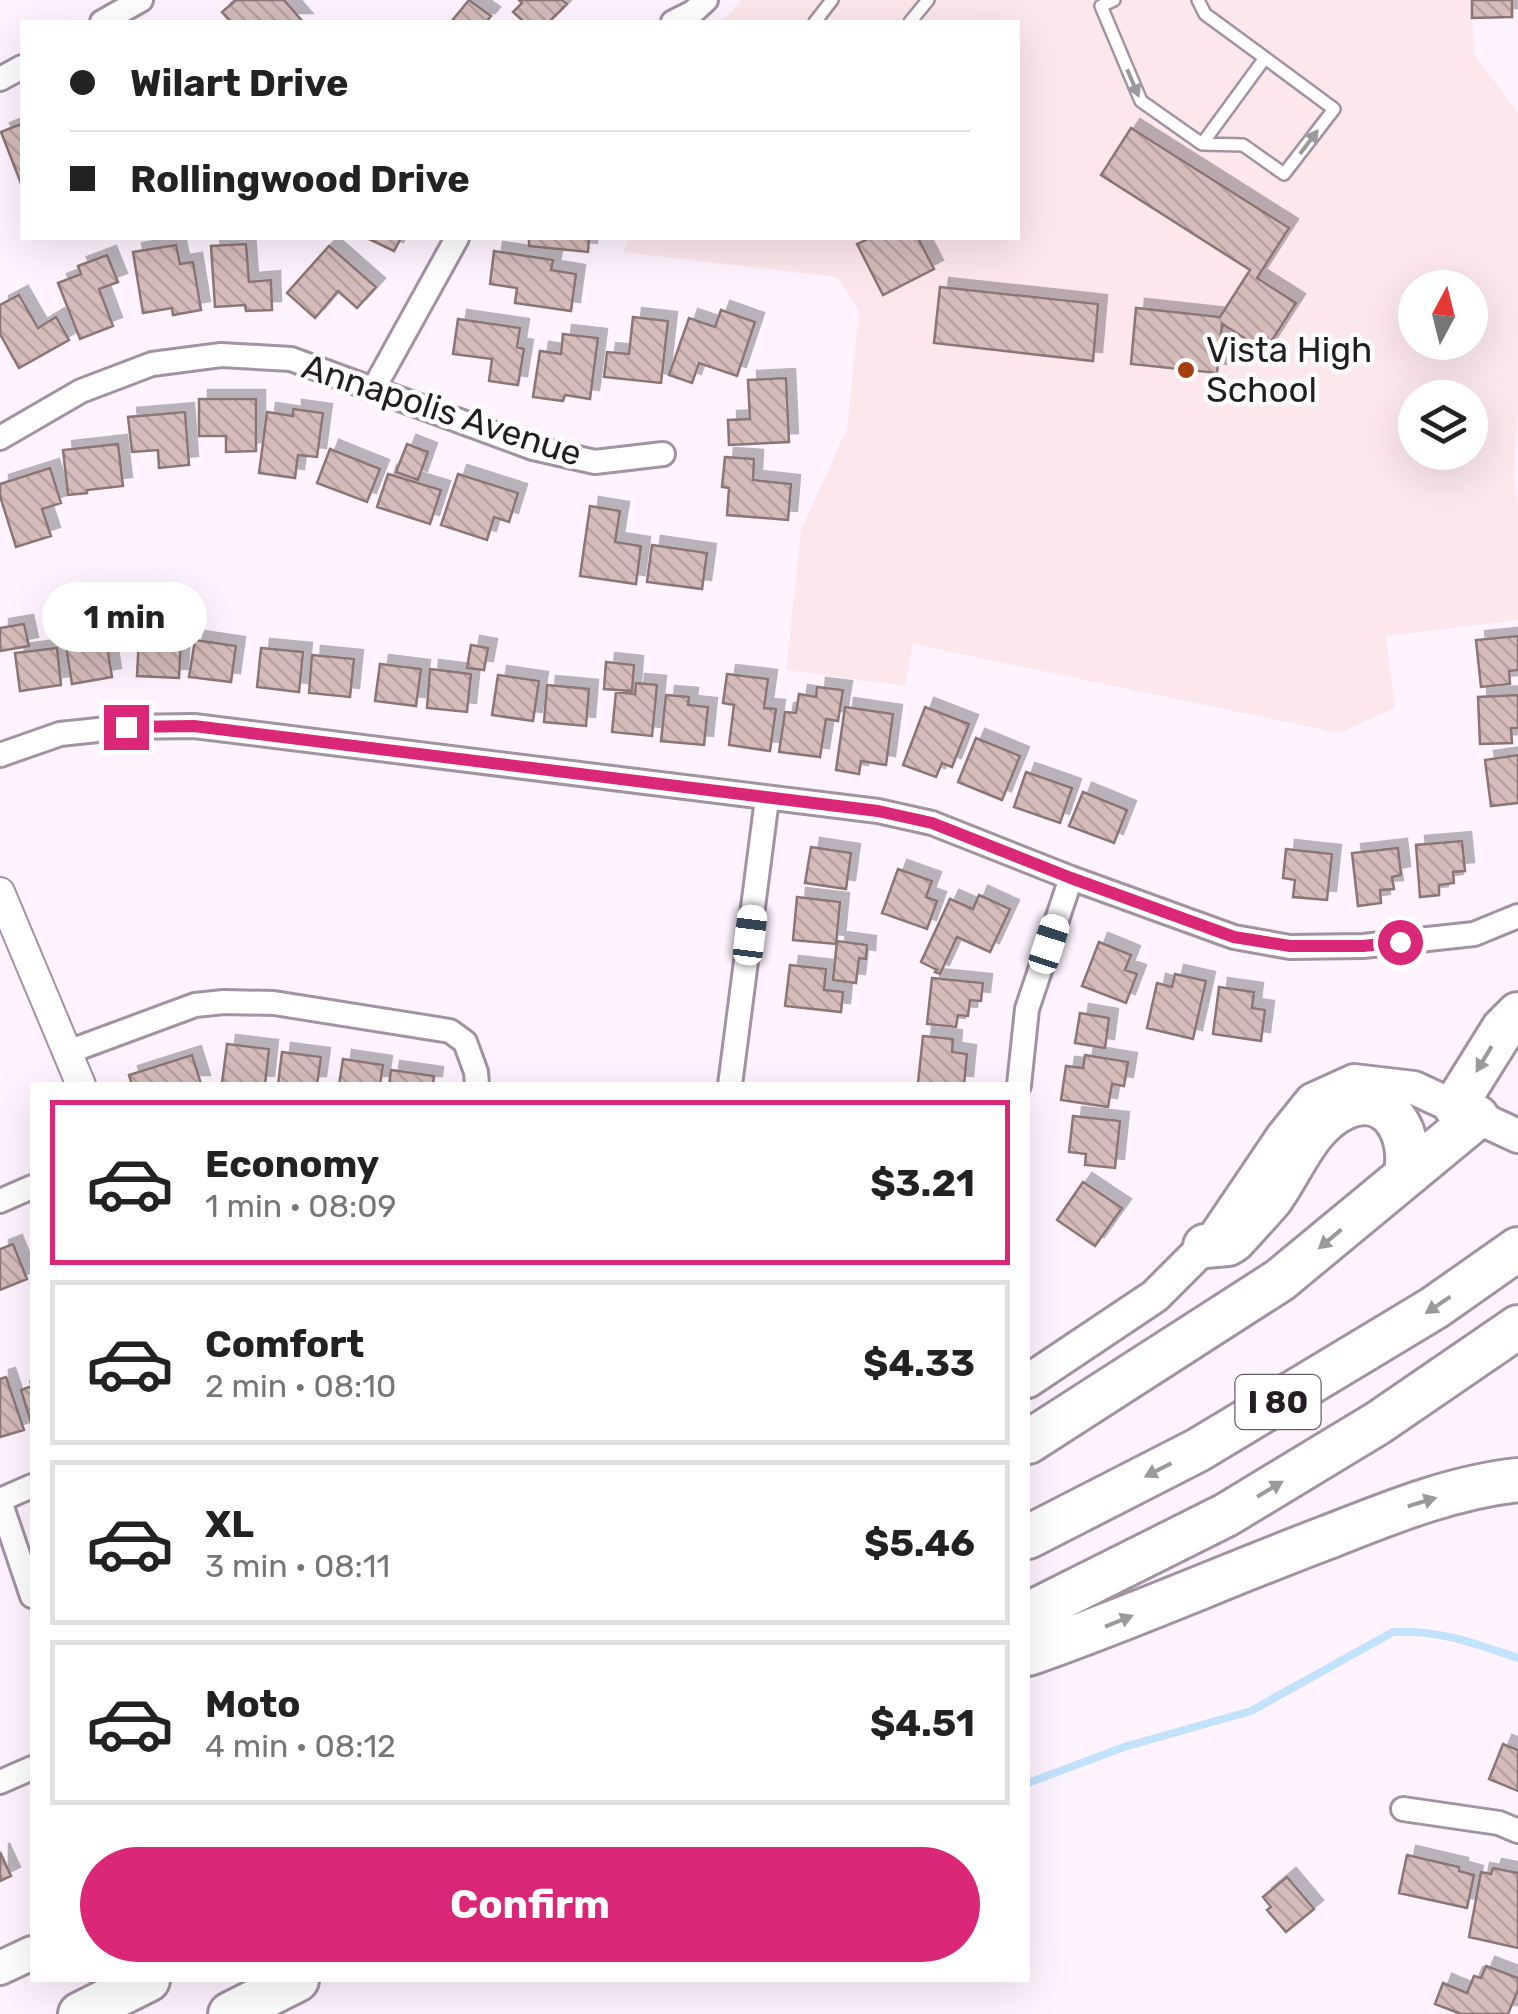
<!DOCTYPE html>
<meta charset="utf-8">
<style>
body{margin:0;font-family:Rubik,sans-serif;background:#f2f2f2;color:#222;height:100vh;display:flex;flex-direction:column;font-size:38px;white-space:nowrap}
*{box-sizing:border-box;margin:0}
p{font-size:32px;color:#767676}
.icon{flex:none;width:55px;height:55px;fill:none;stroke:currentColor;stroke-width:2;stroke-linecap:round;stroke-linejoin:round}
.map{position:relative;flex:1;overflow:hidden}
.panel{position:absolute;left:30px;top:1082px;width:1000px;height:900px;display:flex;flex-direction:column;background:#fff;border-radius:0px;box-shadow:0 10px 40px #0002}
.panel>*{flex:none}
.hud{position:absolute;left:20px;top:20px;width:1000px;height:220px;border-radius:0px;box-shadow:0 10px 40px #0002;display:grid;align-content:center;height:220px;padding:0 50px;background:#fff}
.needle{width:65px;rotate:7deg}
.controls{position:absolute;left:1398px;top:270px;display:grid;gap:20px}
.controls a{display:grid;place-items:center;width:90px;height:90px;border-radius:50%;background:#fff;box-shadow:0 10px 40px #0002;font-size:50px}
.end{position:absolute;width:45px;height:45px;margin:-22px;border:12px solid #db2777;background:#fff;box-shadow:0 0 0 5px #fff}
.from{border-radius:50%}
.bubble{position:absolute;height:70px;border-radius:35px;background:#fff;box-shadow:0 10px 40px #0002;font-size:32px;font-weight:700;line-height:70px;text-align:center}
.car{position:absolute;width:30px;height:60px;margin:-30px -15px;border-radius:12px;box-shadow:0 0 8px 2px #0007;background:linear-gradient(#fff 24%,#345 0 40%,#fff 0 76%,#345 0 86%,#fff 0)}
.hud b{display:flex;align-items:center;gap:35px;height:95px;font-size:38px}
.hud b+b{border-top:2px solid #e0e0e0}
.hud i{width:25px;height:25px;background:#222}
ul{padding:18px 0 0;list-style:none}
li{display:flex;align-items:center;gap:30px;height:165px;margin:0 20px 15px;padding:0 30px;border:5px solid #e0e0e0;border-radius:0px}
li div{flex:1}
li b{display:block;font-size:38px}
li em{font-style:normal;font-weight:700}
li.on{border-color:#db2777}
li>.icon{width:90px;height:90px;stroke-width:1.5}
.primary-button{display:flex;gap:20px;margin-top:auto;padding:20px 50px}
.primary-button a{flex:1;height:115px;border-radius:60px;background:#db2777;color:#fff;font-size:40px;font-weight:700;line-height:115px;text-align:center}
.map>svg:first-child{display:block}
</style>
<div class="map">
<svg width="1518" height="2014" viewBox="0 0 1518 2014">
<defs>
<pattern id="building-back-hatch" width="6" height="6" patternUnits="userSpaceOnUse" patternTransform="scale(2.5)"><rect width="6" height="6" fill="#d5bcba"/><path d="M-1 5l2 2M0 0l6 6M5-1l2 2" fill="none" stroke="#b7a1a0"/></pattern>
<filter id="shadow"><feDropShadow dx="9" dy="-9" stdDeviation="0" flood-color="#0004"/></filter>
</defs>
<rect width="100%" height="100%" fill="#fef3fe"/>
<path fill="#fce7ed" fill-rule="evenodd" d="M 741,0 L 1471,0 L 1474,54 L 1518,113 L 1518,411 L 1514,475 L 1518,504 L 1518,620 L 1386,636 L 1395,708 L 1339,733 L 913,644 L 905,686 L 786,670 L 801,531 L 847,428 L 859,311 L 837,277 L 624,252 L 628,238 L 1018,238 L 1018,22 L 718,22 L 727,17 ZM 1415,288 L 1470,288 L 1470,342 L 1415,342 ZM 1415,398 L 1470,398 L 1470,452 L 1415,452 Z"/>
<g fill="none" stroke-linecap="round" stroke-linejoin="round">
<path stroke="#c2e2fd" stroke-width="8" d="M 1028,1783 L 1124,1747 L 1251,1711 L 1393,1632 C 1438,1629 1476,1644 1518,1658"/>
</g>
<path fill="url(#building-back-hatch)" stroke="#8c7574" stroke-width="2.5" filter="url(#shadow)" d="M 236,0 L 284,0 L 303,22 L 231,22 L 222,12 Z
M 469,0 L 491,16 L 486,22 L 451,22 Z
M 519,0 L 562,0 L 567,4 L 549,22 L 524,22 L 513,12 L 522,3 Z
M 1472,0 L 1512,0 L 1512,17 L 1472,18 Z
M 21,124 L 22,127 L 22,186 L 1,132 Z
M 1131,128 L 1289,228 L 1257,278 L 1296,303 L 1265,351 L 1222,324 L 1217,373 L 1131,364 L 1136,308 L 1220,317 L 1250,270 L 1101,175 Z
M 367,238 L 401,238 L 394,251 Z
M 529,238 L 589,238 L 588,252 L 529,246 Z
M 870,238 L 918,238 L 934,269 L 883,295 L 857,244 Z
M 246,244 L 249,282 L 271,280 L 272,310 L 246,311 L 245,305 L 215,307 L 211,246 Z
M 176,245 L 180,264 L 193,262 L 201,310 L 173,315 L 172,308 L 143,313 L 133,252 Z
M 329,246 L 376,287 L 357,308 L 338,291 L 315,318 L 287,293 Z
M 494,251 L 553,260 L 551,270 L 576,274 L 571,311 L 515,303 L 517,288 L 490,284 Z
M 107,255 L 118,282 L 99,289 L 113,326 L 80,339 L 58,283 L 81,274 L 78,266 Z
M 940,287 L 1098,304 L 1093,361 L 934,343 Z
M 19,295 L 38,328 L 56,317 L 69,340 L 19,368 L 0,334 L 0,305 Z
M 721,310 L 755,322 L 737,376 L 699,363 L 692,383 L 669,375 L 689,318 L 715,327 Z
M 633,317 L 668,321 L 661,383 L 604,377 L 607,352 L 629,354 Z
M 458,319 L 520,328 L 517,347 L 524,349 L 518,385 L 489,381 L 492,359 L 453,354 Z
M 563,334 L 598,338 L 590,399 L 565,395 L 563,401 L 533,397 L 540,351 L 561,354 Z
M 786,378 L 789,442 L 729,445 L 728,420 L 750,419 L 748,380 Z
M 199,399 L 256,399 L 256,451 L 226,452 L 226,436 L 199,436 Z
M 293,409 L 323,413 L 317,457 L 298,455 L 295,478 L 259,473 L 267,412 L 293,416 Z
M 185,412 L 189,465 L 159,468 L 158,450 L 132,452 L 128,417 Z
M 118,444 L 123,486 L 87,490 L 87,493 L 68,495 L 63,450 Z
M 407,444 L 428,452 L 418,480 L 396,472 Z
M 330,449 L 380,469 L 367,502 L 317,483 Z
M 725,457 L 754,459 L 753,480 L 791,484 L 788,520 L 727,515 L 729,488 L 722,487 Z
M 50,468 L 61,503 L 42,509 L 51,536 L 16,547 L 0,496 L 0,484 Z
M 388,474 L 441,490 L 430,524 L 377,507 Z
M 458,474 L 518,493 L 509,522 L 494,517 L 487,540 L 441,525 Z
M 590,506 L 620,511 L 615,542 L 641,546 L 636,584 L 580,576 Z
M 652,545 L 707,553 L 702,589 L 647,582 Z
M 123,597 L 147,597 L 146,635 L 122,634 Z
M 24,624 L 29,646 L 0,651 L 0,628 Z
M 1518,636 L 1518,670 L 1509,671 L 1510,684 L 1481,687 L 1476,640 Z
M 139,638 L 181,639 L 179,678 L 137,676 Z
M 106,640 L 112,677 L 72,684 L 66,646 Z
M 195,640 L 236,646 L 231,682 L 189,677 Z
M 471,645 L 488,648 L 484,670 L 467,668 Z
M 57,648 L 61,685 L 20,691 L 15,653 Z
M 261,648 L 303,652 L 299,692 L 257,687 Z
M 312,655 L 354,659 L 350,697 L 309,693 Z
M 606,662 L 634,665 L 632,691 L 604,689 Z
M 380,664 L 421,669 L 416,706 L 375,701 Z
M 430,669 L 471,674 L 467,712 L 427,708 Z
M 727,674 L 768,679 L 764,708 L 776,709 L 770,751 L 729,745 L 734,705 L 723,703 Z
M 498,675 L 539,681 L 533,721 L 492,715 Z
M 636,683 L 657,685 L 652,736 L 612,732 L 616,692 L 635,694 Z
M 547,685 L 589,689 L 586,726 L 544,722 Z
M 817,687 L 843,690 L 838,721 L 826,719 L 820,757 L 779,752 L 785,712 L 796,713 L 799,694 L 816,697 Z
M 666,695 L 689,697 L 688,705 L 708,707 L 704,745 L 661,741 Z
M 1518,695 L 1518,728 L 1511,728 L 1512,743 L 1480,744 L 1478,697 Z
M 845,707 L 893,714 L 886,765 L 861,761 L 859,774 L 836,770 Z
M 925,707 L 969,724 L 952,767 L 942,763 L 936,777 L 903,765 Z
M 976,738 L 1020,756 L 1002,800 L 958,782 Z
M 1518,755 L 1518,803 L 1491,806 L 1485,760 Z
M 1026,772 L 1072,788 L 1060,823 L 1014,807 Z
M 1083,792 L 1127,810 L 1114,843 L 1069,826 Z
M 1462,841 L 1465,871 L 1453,872 L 1454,883 L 1439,885 L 1439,895 L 1420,897 L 1416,845 Z
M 811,847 L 851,853 L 846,889 L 805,883 Z
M 1398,848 L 1401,875 L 1392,877 L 1394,889 L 1380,890 L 1381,903 L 1358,906 L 1352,853 Z
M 1286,849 L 1332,854 L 1327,900 L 1293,897 L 1295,880 L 1283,878 Z
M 898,869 L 932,881 L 926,897 L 937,901 L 927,929 L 882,913 Z
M 979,895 L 1010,909 L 990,952 L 957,937 L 940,974 L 935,972 L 937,970 L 921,962 L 950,899 L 973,909 Z
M 797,897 L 840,902 L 836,944 L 793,940 Z
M 837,941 L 867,945 L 866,959 L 859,958 L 856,983 L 833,980 Z
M 1099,942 L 1131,955 L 1125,970 L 1137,974 L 1126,1003 L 1082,986 Z
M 790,965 L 826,969 L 824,990 L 843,992 L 841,1012 L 785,1006 Z
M 1175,974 L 1206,981 L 1193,1039 L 1147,1028 L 1157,983 L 1172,987 Z
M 932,978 L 983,983 L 981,1001 L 970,1000 L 968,1016 L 958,1015 L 956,1027 L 927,1024 Z
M 1219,987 L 1254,992 L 1252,1008 L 1265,1010 L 1261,1041 L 1213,1034 Z
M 1080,1013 L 1109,1018 L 1105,1048 L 1075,1043 Z
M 923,1036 L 953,1039 L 952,1052 L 967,1054 L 964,1085 L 918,1083 Z
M 227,1044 L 269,1049 L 265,1085 L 222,1083 Z
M 282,1052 L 321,1057 L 317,1085 L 278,1085 Z
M 192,1055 L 201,1084 L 132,1085 L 129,1075 Z
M 1085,1055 L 1128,1062 L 1124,1086 L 1112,1084 L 1108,1107 L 1061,1100 L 1066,1066 L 1083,1068 Z
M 343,1059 L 383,1065 L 380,1085 L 339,1085 Z
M 391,1070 L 434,1076 L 433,1085 L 389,1085 Z
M 1073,1116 L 1120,1121 L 1115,1168 L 1085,1165 L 1086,1154 L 1069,1152 Z
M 1083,1182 L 1122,1208 L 1095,1246 L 1057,1220 Z
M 13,1244 L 27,1279 L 0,1290 L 0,1249 Z
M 6,1377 L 24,1430 L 0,1437 L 0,1379 Z
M 32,1386 L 32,1426 L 21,1390 Z
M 1503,1744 L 1518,1750 L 1518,1791 L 1489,1779 Z
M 0,1852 L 11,1876 L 0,1881 Z
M 1407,1855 L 1459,1867 L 1459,1871 L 1474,1875 L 1467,1908 L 1399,1893 Z
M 1493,1868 L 1518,1873 L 1518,1948 L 1469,1937 L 1481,1872 L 1491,1874 Z
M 1287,1877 L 1314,1909 L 1286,1932 L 1267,1910 L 1271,1907 L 1263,1897 Z
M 1486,1966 L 1518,1978 L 1518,1990 L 1508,2014 L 1461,2014 L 1435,2004 L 1443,1983 L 1467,1993 L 1474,1976 L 1481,1978 Z"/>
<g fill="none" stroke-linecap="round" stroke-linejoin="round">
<g stroke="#a292a2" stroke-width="16">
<path id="service" d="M 1114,0 L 1101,6 L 1141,101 L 1202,144 L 1265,58 L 1205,14 L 1198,0
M 815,22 L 832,0
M 910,22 L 928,0
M 1202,144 L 1243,145 L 1284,174 L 1334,109 L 1265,58"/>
</g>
<g stroke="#a292a2" stroke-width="28">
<path id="minor" d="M 102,22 L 141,0
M 673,22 L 693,12 L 706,0
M 0,79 L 22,67
M 374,388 L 457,238
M 0,438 L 81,391 L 152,364 L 221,355 L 291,359 L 533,448 L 595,462 L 663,454
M 0,755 L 60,734 L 126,727 L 194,726 L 878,811 L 932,823 L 1071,878 L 1234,937 L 1290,947 L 1363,946 L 1474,934 L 1518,916
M 68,1052 L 195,1005 L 224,1002 L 274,1003 L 450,1031 L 465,1042 L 476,1072 L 477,1085
M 730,1085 L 767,799
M 1019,1085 L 1027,1009 L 1071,878
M 0,1201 L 32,1187
M 0,1500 L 32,1486
M 0,1501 L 32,1596
M 0,1782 L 32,1768
M 1403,1809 L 1499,1823 L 1518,1831"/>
</g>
<g stroke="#a292a2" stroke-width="32">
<path id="tertiary" d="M 0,892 L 81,1085"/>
</g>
<g stroke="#a292a2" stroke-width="38">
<path id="secondary" d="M 1028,1381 L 1155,1296 L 1216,1235 L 1283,1136 L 1312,1100 L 1354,1081 L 1414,1088 L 1518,1136
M 0,1968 L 32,1953"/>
</g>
<g stroke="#a292a2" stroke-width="48">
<path id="motorway" d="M 1455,1106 L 1503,1029 L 1518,1014
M 1205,1246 L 1228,1244 L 1234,1240 C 1246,1227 1259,1213 1271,1199 C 1293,1169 1308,1124 1344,1108 C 1390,1087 1415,1137 1405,1176
M 1028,1442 L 1280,1280 L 1477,1117
M 1028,1537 L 1198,1450 L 1434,1308 L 1518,1249
M 1028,1614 L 1226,1515 L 1378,1423 L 1518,1327
M 1028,1654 C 1129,1619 1227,1575 1328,1537 C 1389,1513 1452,1487 1518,1480
M 80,2014 L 148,1980
M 230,2014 L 297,1980"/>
</g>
<use href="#service" stroke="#fff" stroke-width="11"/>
<use href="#minor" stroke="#fff" stroke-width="22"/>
<use href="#tertiary" stroke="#fff" stroke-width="28"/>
<use href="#secondary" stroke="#fff" stroke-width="32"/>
<use href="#motorway" stroke="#fff" stroke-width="42"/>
</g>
<defs><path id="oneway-solid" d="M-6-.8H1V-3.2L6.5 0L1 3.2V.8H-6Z" transform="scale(2.5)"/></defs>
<g fill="#9c999c">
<use href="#oneway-solid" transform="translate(1133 83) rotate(67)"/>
<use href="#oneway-solid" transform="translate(1309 142) rotate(-53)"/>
<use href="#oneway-solid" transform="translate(1484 1059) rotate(121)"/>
<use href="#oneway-solid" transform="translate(1330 1239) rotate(140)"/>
<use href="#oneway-solid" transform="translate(1438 1305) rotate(146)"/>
<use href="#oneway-solid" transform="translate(1158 1470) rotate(153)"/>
<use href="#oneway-solid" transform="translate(1270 1489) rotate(-31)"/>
<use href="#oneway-solid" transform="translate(1422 1502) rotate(-17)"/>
<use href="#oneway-solid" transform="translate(1119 1621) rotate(-22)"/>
</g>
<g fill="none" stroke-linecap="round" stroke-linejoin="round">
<path stroke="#db2777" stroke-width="12" d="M 126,727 L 194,726 L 878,811 L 932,823 L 1071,878 L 1234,937 L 1290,946 L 1363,946 L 1400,942"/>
</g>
<circle fill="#a4400e" stroke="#fff" stroke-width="4" cx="1186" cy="370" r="10"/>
<g text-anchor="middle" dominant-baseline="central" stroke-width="9" stroke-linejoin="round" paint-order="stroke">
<rect fill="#fff" stroke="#656165" stroke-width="2.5" x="1235.5" y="1375" width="85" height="54" rx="8"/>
<g font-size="32" font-weight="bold" fill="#231d23">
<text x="1278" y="1402">I 80</text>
</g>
<g font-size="35" fill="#231d23" stroke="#fff" text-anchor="start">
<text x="1206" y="350">Vista High<tspan x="1206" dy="40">School</tspan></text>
</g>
<g font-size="35" fill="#231d23" stroke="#fff">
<text transform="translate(442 410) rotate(18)">Annapolis Avenue</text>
</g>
</g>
</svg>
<div class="controls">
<a><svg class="needle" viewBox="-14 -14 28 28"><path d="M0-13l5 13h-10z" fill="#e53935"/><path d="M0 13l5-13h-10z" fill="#767676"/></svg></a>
<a><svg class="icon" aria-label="layers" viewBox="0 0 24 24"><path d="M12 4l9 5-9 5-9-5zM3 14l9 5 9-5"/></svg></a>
</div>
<i class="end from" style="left:1400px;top:942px"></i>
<i class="end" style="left:126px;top:727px"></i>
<div class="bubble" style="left:42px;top:582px;width:165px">1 min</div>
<i class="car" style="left:750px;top:935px;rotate:7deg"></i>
<i class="car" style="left:1049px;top:944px;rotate:18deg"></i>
<div class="hud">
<b><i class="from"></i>Wilart Drive</b>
<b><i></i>Rollingwood Drive</b>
</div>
<section class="panel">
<ul>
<li class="on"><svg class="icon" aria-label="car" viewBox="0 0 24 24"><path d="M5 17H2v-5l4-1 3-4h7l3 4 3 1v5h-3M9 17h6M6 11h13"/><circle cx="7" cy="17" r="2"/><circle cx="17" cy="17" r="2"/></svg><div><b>Economy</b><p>1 min · 08:09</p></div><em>$3.21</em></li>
<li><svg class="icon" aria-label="car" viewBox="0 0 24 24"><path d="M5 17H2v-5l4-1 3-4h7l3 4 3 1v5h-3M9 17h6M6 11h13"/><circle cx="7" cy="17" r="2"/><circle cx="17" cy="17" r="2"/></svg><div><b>Comfort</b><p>2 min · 08:10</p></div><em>$4.33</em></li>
<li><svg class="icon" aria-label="car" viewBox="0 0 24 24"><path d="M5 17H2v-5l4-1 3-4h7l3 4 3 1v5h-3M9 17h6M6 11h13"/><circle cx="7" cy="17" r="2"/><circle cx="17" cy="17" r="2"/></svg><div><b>XL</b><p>3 min · 08:11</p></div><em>$5.46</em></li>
<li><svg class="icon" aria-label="car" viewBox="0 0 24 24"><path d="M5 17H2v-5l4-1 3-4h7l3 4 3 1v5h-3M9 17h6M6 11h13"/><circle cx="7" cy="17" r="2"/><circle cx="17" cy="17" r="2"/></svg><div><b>Moto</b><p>4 min · 08:12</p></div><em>$4.51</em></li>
</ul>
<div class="primary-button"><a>Confirm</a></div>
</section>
</div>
